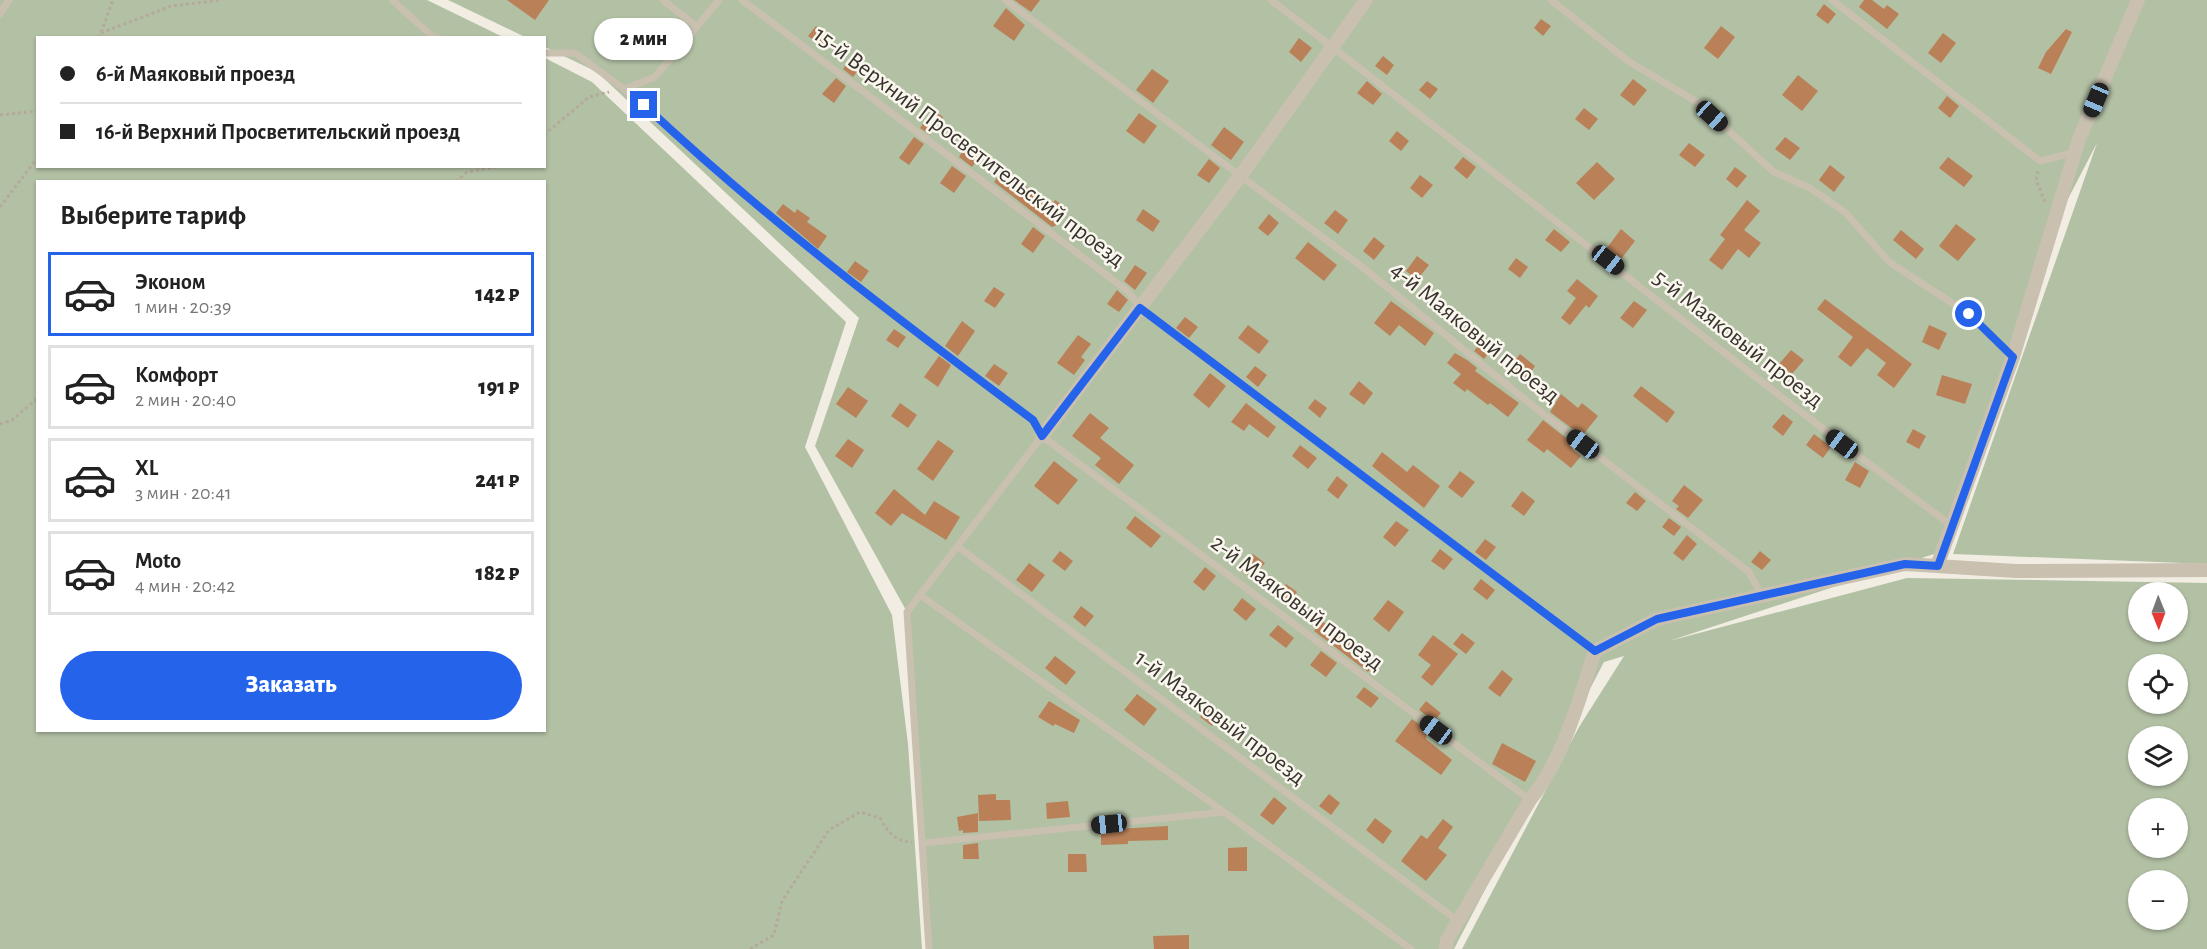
<!DOCTYPE html>
<html lang="ru">
<meta charset="utf-8">
<style>
body{margin:0;font-family:"Alegreya Sans",sans-serif;background:#f6f6f6;color:#222;height:100vh;display:flex;flex-direction:column;font-size:22px;white-space:nowrap}
*{box-sizing:border-box;margin:0}
p{font-size:20px;color:#767676}
.icon{flex:none;width:33px;height:33px;fill:none;stroke:currentColor;stroke-width:2;stroke-linecap:round;stroke-linejoin:round}
.map{position:relative;flex:1;overflow:hidden}
.sheet{position:absolute;left:36px;top:180px;width:510px;height:552px;display:flex;flex-direction:column;background:#fff;border-radius:0px;box-shadow:0 2px 4px #0004}
.sheet>*{flex:none}
.top-card{position:absolute;left:36px;top:36px;width:510px;height:132px;border-radius:0px;box-shadow:0 2px 4px #0004;display:grid;align-content:center;height:132px;padding:0 24px;background:#fff}
.needle{width:39px;rotate:179deg}
.buttons{position:absolute;left:2128px;top:582px;display:grid;gap:12px}
.buttons a{display:grid;place-items:center;width:60px;height:60px;border-radius:50%;background:#fff;box-shadow:0 2px 4px #0004;font-size:30px}
.end{position:absolute;width:27px;height:27px;margin:-14px;border:8px solid #2563eb;background:#fff;box-shadow:0 0 0 3px #fff}
.from{border-radius:50%}
.bubble{position:absolute;height:42px;border-radius:21px;background:#fff;box-shadow:0 2px 4px #0004;font-size:20px;font-weight:800;line-height:42px;text-align:center}
.car{position:absolute;width:18px;height:36px;margin:-18px -9px;border-radius:8px;box-shadow:0 0 4px 2px #0007;background:linear-gradient(#222 24%,#8ab4d8 0 40%,#222 0 76%,#8ab4d8 0 86%,#222 0)}
.top-card b{display:flex;align-items:center;gap:21px;height:57px;font-size:22px}
.top-card b+b{border-top:2px solid #e0e0e0}
.top-card i{width:15px;height:15px;background:#222}
ul{padding:0;list-style:none}
li{display:flex;align-items:center;gap:18px;height:84px;margin:0 12px 9px;padding:0 12px;border:3px solid #e0e0e0;border-radius:0px}
li div{flex:1}
li b{display:block;font-size:22px}
li em{font-style:normal;font-weight:800}
li.on{border-color:#2563eb}
li>.icon{width:54px;height:54px;stroke-width:1.5}
h2{padding:0 24px;font-size:27px;line-height:72px}
.cta{display:flex;gap:12px;margin-top:auto;padding:12px 24px}
.cta a{flex:1;height:69px;border-radius:36px;background:#2563eb;color:#fff;font-size:24px;font-weight:800;line-height:69px;text-align:center}
.map>svg:first-child{display:block}
</style>
<div class="map">
<svg width="2207" height="949" viewBox="0 0 2207 949">
<rect width="100%" height="100%" fill="#f2ede3"/>
<path fill="#b2c0a4" fill-rule="evenodd" d="M 0,0 L 427,0 L 503,37 L 38,38 L 38,166 L 544,166 L 545,58 L 592,82 L 846,322 L 805,447 L 892,615 L 908,744 L 922,949 L 0,949 ZM 38,182 L 544,182 L 544,730 L 38,730 Z
M 448,0 L 2207,0 L 2207,564 L 1953,554 L 2097,143 L 2055,224 L 1937,553 L 1669,641 L 1907,578 L 2207,583 L 2207,949 L 1462,949 L 1579,727 L 1624,656 L 1604,662 L 1454,949 L 932,949 L 907,612 L 815,446 L 859,318 L 597,72 L 545,47 L 544,38 L 525,37 ZM 2139,592 L 2178,592 L 2178,632 L 2139,632 ZM 2139,664 L 2178,664 L 2178,704 L 2139,704 ZM 2139,736 L 2178,736 L 2178,776 L 2139,776 ZM 2139,808 L 2178,808 L 2178,848 L 2139,848 ZM 2139,880 L 2178,880 L 2178,920 L 2139,920 Z"/>
<path fill="#ba8159" d="M 507,0 L 549,0 L 535,20 Z
M 1014,0 L 1040,0 L 1031,12 Z
M 1864,0 L 1872,0 L 1884,9 L 1887,5 L 1899,14 L 1887,29 L 1859,7 Z
M 1824,4 L 1836,14 L 1828,24 L 1816,15 Z
M 1006,8 L 1025,25 L 1014,41 L 993,26 Z
M 1541,19 L 1551,26 L 1543,36 L 1534,28 Z
M 816,26 L 829,36 L 822,46 L 808,36 Z
M 1721,26 L 1735,37 L 1718,59 L 1704,48 Z
M 2066,29 L 2072,32 L 2051,74 L 2038,68 L 2046,52 Z
M 1943,33 L 1956,43 L 1941,63 L 1928,53 Z
M 1299,38 L 1312,48 L 1301,62 L 1289,52 Z
M 852,56 L 863,64 L 853,77 L 843,69 Z
M 1383,56 L 1394,65 L 1387,75 L 1375,66 Z
M 1152,69 L 1169,81 L 1153,103 L 1136,90 Z
M 1798,75 L 1818,91 L 1802,111 L 1782,95 Z
M 836,78 L 846,86 L 834,103 L 822,94 Z
M 1633,79 L 1647,90 L 1634,106 L 1620,95 Z
M 1367,81 L 1382,94 L 1373,105 L 1357,93 Z
M 1427,81 L 1438,89 L 1430,99 L 1419,90 Z
M 1947,96 L 1959,106 L 1950,118 L 1938,108 Z
M 1584,108 L 1598,119 L 1589,130 L 1575,119 Z
M 933,110 L 943,117 L 930,135 L 920,128 Z
M 1139,113 L 1157,126 L 1144,144 L 1126,131 Z
M 1224,127 L 1244,142 L 1231,160 L 1211,145 Z
M 1397,131 L 1409,141 L 1401,151 L 1389,141 Z
M 914,137 L 924,144 L 909,165 L 899,158 Z
M 1785,137 L 1800,148 L 1790,160 L 1775,149 Z
M 1689,143 L 1705,155 L 1695,167 L 1679,155 Z
M 966,146 L 980,156 L 972,167 L 959,157 Z
M 1463,157 L 1476,167 L 1467,179 L 1454,168 Z
M 1948,157 L 1973,176 L 1964,187 L 1939,168 Z
M 1209,159 L 1220,168 L 1209,183 L 1197,175 Z
M 1597,162 L 1615,179 L 1594,200 L 1576,183 Z
M 1830,165 L 1845,177 L 1834,192 L 1819,180 Z
M 952,166 L 966,176 L 954,193 L 940,183 Z
M 1735,167 L 1747,176 L 1737,188 L 1726,179 Z
M 1002,171 L 1052,204 L 1055,200 L 1067,208 L 1055,226 L 1052,227 L 994,182 Z
M 1420,175 L 1433,185 L 1422,198 L 1410,188 Z
M 1747,200 L 1760,211 L 1744,230 L 1761,243 L 1749,258 L 1738,249 L 1722,270 L 1709,260 L 1725,239 L 1720,235 Z
M 783,204 L 795,213 L 797,209 L 810,218 L 807,222 L 827,236 L 818,249 L 776,213 Z
M 1143,209 L 1160,221 L 1153,232 L 1136,220 Z
M 1335,210 L 1348,220 L 1338,234 L 1324,223 Z
M 1269,214 L 1279,223 L 1268,236 L 1258,228 Z
M 1956,224 L 1976,239 L 1958,261 L 1939,246 Z
M 1033,227 L 1045,236 L 1033,253 L 1021,244 Z
M 1554,229 L 1570,242 L 1561,252 L 1545,240 Z
M 1621,229 L 1635,241 L 1621,259 L 1607,248 Z
M 1901,230 L 1924,249 L 1916,259 L 1893,240 Z
M 1374,237 L 1385,246 L 1374,260 L 1363,251 Z
M 1308,242 L 1337,265 L 1324,281 L 1295,258 Z
M 1417,256 L 1429,265 L 1417,280 L 1406,271 Z
M 1516,258 L 1528,267 L 1520,278 L 1508,269 Z
M 855,261 L 869,271 L 861,282 L 847,272 Z
M 1135,265 L 1147,273 L 1135,290 L 1124,281 Z
M 1577,279 L 1598,296 L 1589,308 L 1586,305 L 1570,325 L 1561,318 L 1576,298 L 1567,291 Z
M 994,287 L 1005,294 L 995,308 L 984,301 Z
M 1117,290 L 1128,300 L 1119,312 L 1107,304 Z
M 1825,299 L 1912,364 L 1894,388 L 1877,375 L 1886,363 L 1867,348 L 1851,367 L 1838,357 L 1853,337 L 1817,309 Z
M 1391,301 L 1434,333 L 1425,346 L 1399,325 L 1390,336 L 1374,323 Z
M 1634,301 L 1647,310 L 1633,328 L 1620,318 Z
M 1185,317 L 1198,327 L 1189,338 L 1176,328 Z
M 962,321 L 975,331 L 958,356 L 945,346 Z
M 1248,325 L 1269,341 L 1259,354 L 1238,338 Z
M 1929,325 L 1947,333 L 1939,350 L 1922,342 Z
M 894,329 L 906,337 L 898,348 L 886,340 Z
M 1078,335 L 1091,344 L 1081,357 L 1085,360 L 1074,375 L 1057,363 Z
M 1483,340 L 1493,347 L 1484,359 L 1474,351 Z
M 1791,350 L 1804,360 L 1792,374 L 1779,364 Z
M 1455,353 L 1467,360 L 1477,368 L 1475,371 L 1519,403 L 1508,417 L 1490,403 L 1488,405 L 1467,389 L 1465,392 L 1453,383 L 1461,374 L 1447,363 Z
M 1520,354 L 1535,366 L 1526,379 L 1510,367 Z
M 939,356 L 951,365 L 938,387 L 924,377 Z
M 994,364 L 1008,373 L 999,386 L 985,376 Z
M 1255,366 L 1267,375 L 1258,387 L 1246,377 Z
M 1210,373 L 1226,386 L 1209,408 L 1193,395 Z
M 1942,375 L 1972,384 L 1965,404 L 1936,395 Z
M 1359,381 L 1373,393 L 1364,405 L 1349,394 Z
M 1641,386 L 1675,412 L 1667,423 L 1633,396 Z
M 848,387 L 868,401 L 856,418 L 836,404 Z
M 1561,394 L 1578,408 L 1582,403 L 1598,416 L 1582,436 L 1550,412 Z
M 1315,399 L 1327,408 L 1320,418 L 1308,408 Z
M 900,403 L 917,415 L 908,428 L 891,416 Z
M 1246,403 L 1276,427 L 1268,438 L 1249,424 L 1244,431 L 1231,422 Z
M 1090,413 L 1109,428 L 1100,438 L 1134,465 L 1119,484 L 1095,465 L 1101,458 L 1072,436 Z
M 1783,414 L 1793,422 L 1783,436 L 1772,427 Z
M 1543,420 L 1575,445 L 1572,449 L 1581,456 L 1571,468 L 1547,449 L 1544,453 L 1527,440 Z
M 1913,429 L 1926,436 L 1919,449 L 1906,442 Z
M 1814,434 L 1831,447 L 1823,458 L 1806,445 Z
M 848,439 L 864,450 L 852,468 L 835,456 Z
M 938,440 L 954,451 L 933,481 L 917,469 Z
M 1300,445 L 1317,458 L 1308,469 L 1292,456 Z
M 1382,452 L 1407,472 L 1413,465 L 1440,486 L 1424,508 L 1372,466 Z
M 1054,461 L 1078,480 L 1058,505 L 1034,486 Z
M 1855,462 L 1869,471 L 1860,488 L 1845,480 Z
M 1460,471 L 1475,482 L 1462,498 L 1448,487 Z
M 1337,476 L 1348,485 L 1338,499 L 1327,490 Z
M 1684,485 L 1703,500 L 1688,518 L 1676,509 L 1679,506 L 1672,501 Z
M 894,489 L 925,515 L 934,501 L 960,517 L 946,540 L 902,513 L 891,526 L 875,513 Z
M 1522,491 L 1535,501 L 1524,516 L 1511,506 Z
M 1635,492 L 1646,501 L 1637,511 L 1626,503 Z
M 1135,516 L 1161,536 L 1151,548 L 1126,528 Z
M 1669,518 L 1681,527 L 1674,536 L 1662,527 Z
M 1396,521 L 1409,530 L 1395,547 L 1383,537 Z
M 1687,535 L 1697,544 L 1683,561 L 1673,553 Z
M 1485,539 L 1496,547 L 1486,560 L 1475,552 Z
M 1440,549 L 1453,559 L 1444,570 L 1431,561 Z
M 1060,551 L 1073,561 L 1065,571 L 1052,561 Z
M 1760,551 L 1771,560 L 1762,570 L 1751,562 Z
M 1253,554 L 1265,563 L 1252,578 L 1241,570 Z
M 1029,563 L 1045,575 L 1032,592 L 1016,580 Z
M 1205,567 L 1216,576 L 1204,591 L 1193,582 Z
M 1481,579 L 1495,590 L 1487,600 L 1473,589 Z
M 1286,584 L 1297,592 L 1288,605 L 1277,596 Z
M 1242,598 L 1256,609 L 1246,621 L 1233,610 Z
M 1388,600 L 1404,612 L 1389,632 L 1373,619 Z
M 1081,606 L 1094,616 L 1085,627 L 1073,617 Z
M 1322,621 L 1377,662 L 1368,672 L 1314,631 Z
M 1278,625 L 1294,638 L 1286,648 L 1269,635 Z
M 1462,633 L 1475,643 L 1466,654 L 1453,644 Z
M 1433,635 L 1458,654 L 1432,686 L 1421,677 L 1431,665 L 1418,655 Z
M 1321,651 L 1337,663 L 1326,677 L 1310,665 Z
M 1055,656 L 1076,672 L 1066,685 L 1045,668 Z
M 1502,670 L 1513,679 L 1500,697 L 1488,688 Z
M 1364,687 L 1379,698 L 1371,708 L 1356,697 Z
M 1137,694 L 1157,709 L 1144,726 L 1124,710 Z
M 1049,701 L 1080,720 L 1074,733 L 1055,724 L 1053,726 L 1038,717 Z
M 1426,701 L 1441,713 L 1434,721 L 1419,710 Z
M 1210,704 L 1222,713 L 1212,726 L 1200,717 Z
M 1412,719 L 1427,730 L 1426,739 L 1452,760 L 1441,775 L 1395,741 Z
M 1502,743 L 1536,761 L 1525,782 L 1492,764 Z
M 996,794 L 996,800 L 1010,800 L 1011,820 L 979,821 L 978,795 Z
M 1329,794 L 1340,803 L 1331,815 L 1319,806 Z
M 1274,797 L 1287,808 L 1273,825 L 1260,815 Z
M 1068,801 L 1070,817 L 1047,819 L 1046,803 Z
M 978,813 L 978,832 L 963,833 L 963,830 L 959,831 L 957,817 Z
M 1375,818 L 1392,831 L 1383,844 L 1366,830 Z
M 1443,819 L 1453,827 L 1438,848 L 1447,855 L 1426,881 L 1401,861 L 1421,835 L 1427,839 Z
M 1168,826 L 1168,840 L 1128,841 L 1128,844 L 1101,845 L 1101,830 Z
M 978,843 L 979,859 L 963,859 L 963,845 Z
M 1247,847 L 1247,871 L 1228,871 L 1228,848 Z
M 1068,854 L 1086,854 L 1087,872 L 1068,872 Z
M 1189,935 L 1189,949 L 1154,949 L 1153,936 Z"/>
<g fill="none" stroke-linecap="round" stroke-linejoin="round">
<path stroke="#b5aa9a" stroke-width="3" stroke-dasharray="3 3" stroke-linecap="butt" d="M 101,33 L 171,6 L 222,0
M 99,38 L 113,0
M 0,115 L 38,111
M 544,135 L 589,97 L 609,92
M 2038,171 L 2036,180 L 2045,202
M 456,182 L 467,172 L 502,166
M 0,207 L 38,157
M 0,424 L 12,420 L 38,398
M 750,949 L 774,935 L 782,901 L 829,830 L 860,812 L 880,818 C 888,832 894,841 912,842"/>
<path stroke="#c9c0b0" stroke-width="7" d="M 392,0 L 432,36 L 439,38
M 663,0 L 696,26
M 742,0 L 1129,292 L 1140,308 L 1595,651
M 1005,0 L 1361,266 L 1528,402 L 1749,572 L 1762,596
M 1271,0 C 1499,174 1722,355 1952,526
M 1551,0 L 1628,61 L 1697,102 L 1774,172 L 1810,188 L 1846,213 L 1889,262 L 1969,314 L 2013,357
M 1832,0 L 2040,161 L 2076,152
M 0,14 L 9,0
M 544,53 L 575,53 L 624,89 L 822,260 L 1033,420 L 1042,436 L 1530,800
M 624,89 L 655,77 L 719,0
M 957,546 L 1458,921
M 920,595 L 1224,812 L 1411,949
M 924,843 L 1224,812
M 929,949 L 907,612 L 1042,436"/>
<path stroke="#c9c0b0" stroke-width="14" d="M 1042,436 L 1241,175 L 1366,0
M 1937,566 L 2013,357 L 2079,139 L 2138,0
M 1446,949 L 1447,940 L 1530,800 C 1564,757 1578,703 1595,651 L 1657,619 L 1905,564 L 2016,571 L 2207,570"/>
</g>
<g fill="none" stroke-linecap="round" stroke-linejoin="round">
<path stroke="#2563eb" stroke-width="8" d="M 644,105 C 767,220 899,320 1033,420 L 1042,436 L 1140,308 L 1595,651 L 1657,619 L 1905,564 L 1938,566 L 2013,357 L 1969,314"/>
</g>
<g text-anchor="middle" dominant-baseline="central" stroke-width="5" stroke-linejoin="round" paint-order="stroke">
<g font-size="24" fill="#39332d" stroke="#faf7ef">
<text transform="translate(969 147) rotate(37)">15-й Верхний Просветительский проезд</text>
<text transform="translate(1475 333) rotate(39)">4-й Маяковый проезд</text>
<text transform="translate(1738 339) rotate(38)">5-й Маяковый проезд</text>
<text transform="translate(1297 603) rotate(37)">2-й Маяковый проезд</text>
<text transform="translate(1220 718) rotate(37)">1-й Маяковый проезд</text>
</g>
</g>
</svg>
<div class="buttons">
<a><svg class="needle" viewBox="-14 -14 28 28"><path d="M0-13l5 13h-10z" fill="#e53935"/><path d="M0 13l5-13h-10z" fill="#767676"/></svg></a>
<a><svg class="icon" aria-label="locate" viewBox="0 0 24 24"><circle cx="12" cy="12" r="6"/><path d="M12 2v4M12 18v4M2 12h4M18 12h4"/></svg></a>
<a><svg class="icon" aria-label="layers" viewBox="0 0 24 24"><path d="M12 4l9 5-9 5-9-5zM3 14l9 5 9-5"/></svg></a>
<a>+</a>
<a>−</a>
</div>
<i class="end from" style="left:1969px;top:314px"></i>
<i class="end" style="left:644px;top:105px"></i>
<div class="bubble" style="left:594px;top:18px;width:99px">2 мин</div>
<i class="car" style="left:2096px;top:100px;rotate:203deg"></i>
<i class="car" style="left:1712px;top:116px;rotate:132deg"></i>
<i class="car" style="left:1608px;top:260px;rotate:128deg"></i>
<i class="car" style="left:1583px;top:444px;rotate:307deg"></i>
<i class="car" style="left:1842px;top:444px;rotate:307deg"></i>
<i class="car" style="left:1436px;top:730px;rotate:307deg"></i>
<i class="car" style="left:1109px;top:824px;rotate:264deg"></i>
<div class="top-card">
<b><i class="from"></i>6-й Маяковый проезд</b>
<b><i></i>16-й Верхний Просветительский проезд</b>
</div>
<section class="sheet">
<h2>Выберите тариф</h2>
<ul>
<li class="on"><svg class="icon" aria-label="car" viewBox="0 0 24 24"><path d="M5 17H2v-5l4-1 3-4h7l3 4 3 1v5h-3M9 17h6M6 11h13"/><circle cx="7" cy="17" r="2"/><circle cx="17" cy="17" r="2"/></svg><div><b>Эконом</b><p>1 мин · 20:39</p></div><em>142 ₽</em></li>
<li><svg class="icon" aria-label="car" viewBox="0 0 24 24"><path d="M5 17H2v-5l4-1 3-4h7l3 4 3 1v5h-3M9 17h6M6 11h13"/><circle cx="7" cy="17" r="2"/><circle cx="17" cy="17" r="2"/></svg><div><b>Комфорт</b><p>2 мин · 20:40</p></div><em>191 ₽</em></li>
<li><svg class="icon" aria-label="car" viewBox="0 0 24 24"><path d="M5 17H2v-5l4-1 3-4h7l3 4 3 1v5h-3M9 17h6M6 11h13"/><circle cx="7" cy="17" r="2"/><circle cx="17" cy="17" r="2"/></svg><div><b>XL</b><p>3 мин · 20:41</p></div><em>241 ₽</em></li>
<li><svg class="icon" aria-label="car" viewBox="0 0 24 24"><path d="M5 17H2v-5l4-1 3-4h7l3 4 3 1v5h-3M9 17h6M6 11h13"/><circle cx="7" cy="17" r="2"/><circle cx="17" cy="17" r="2"/></svg><div><b>Moto</b><p>4 мин · 20:42</p></div><em>182 ₽</em></li>
</ul>
<div class="cta"><a>Заказать</a></div>
</section>
</div>
